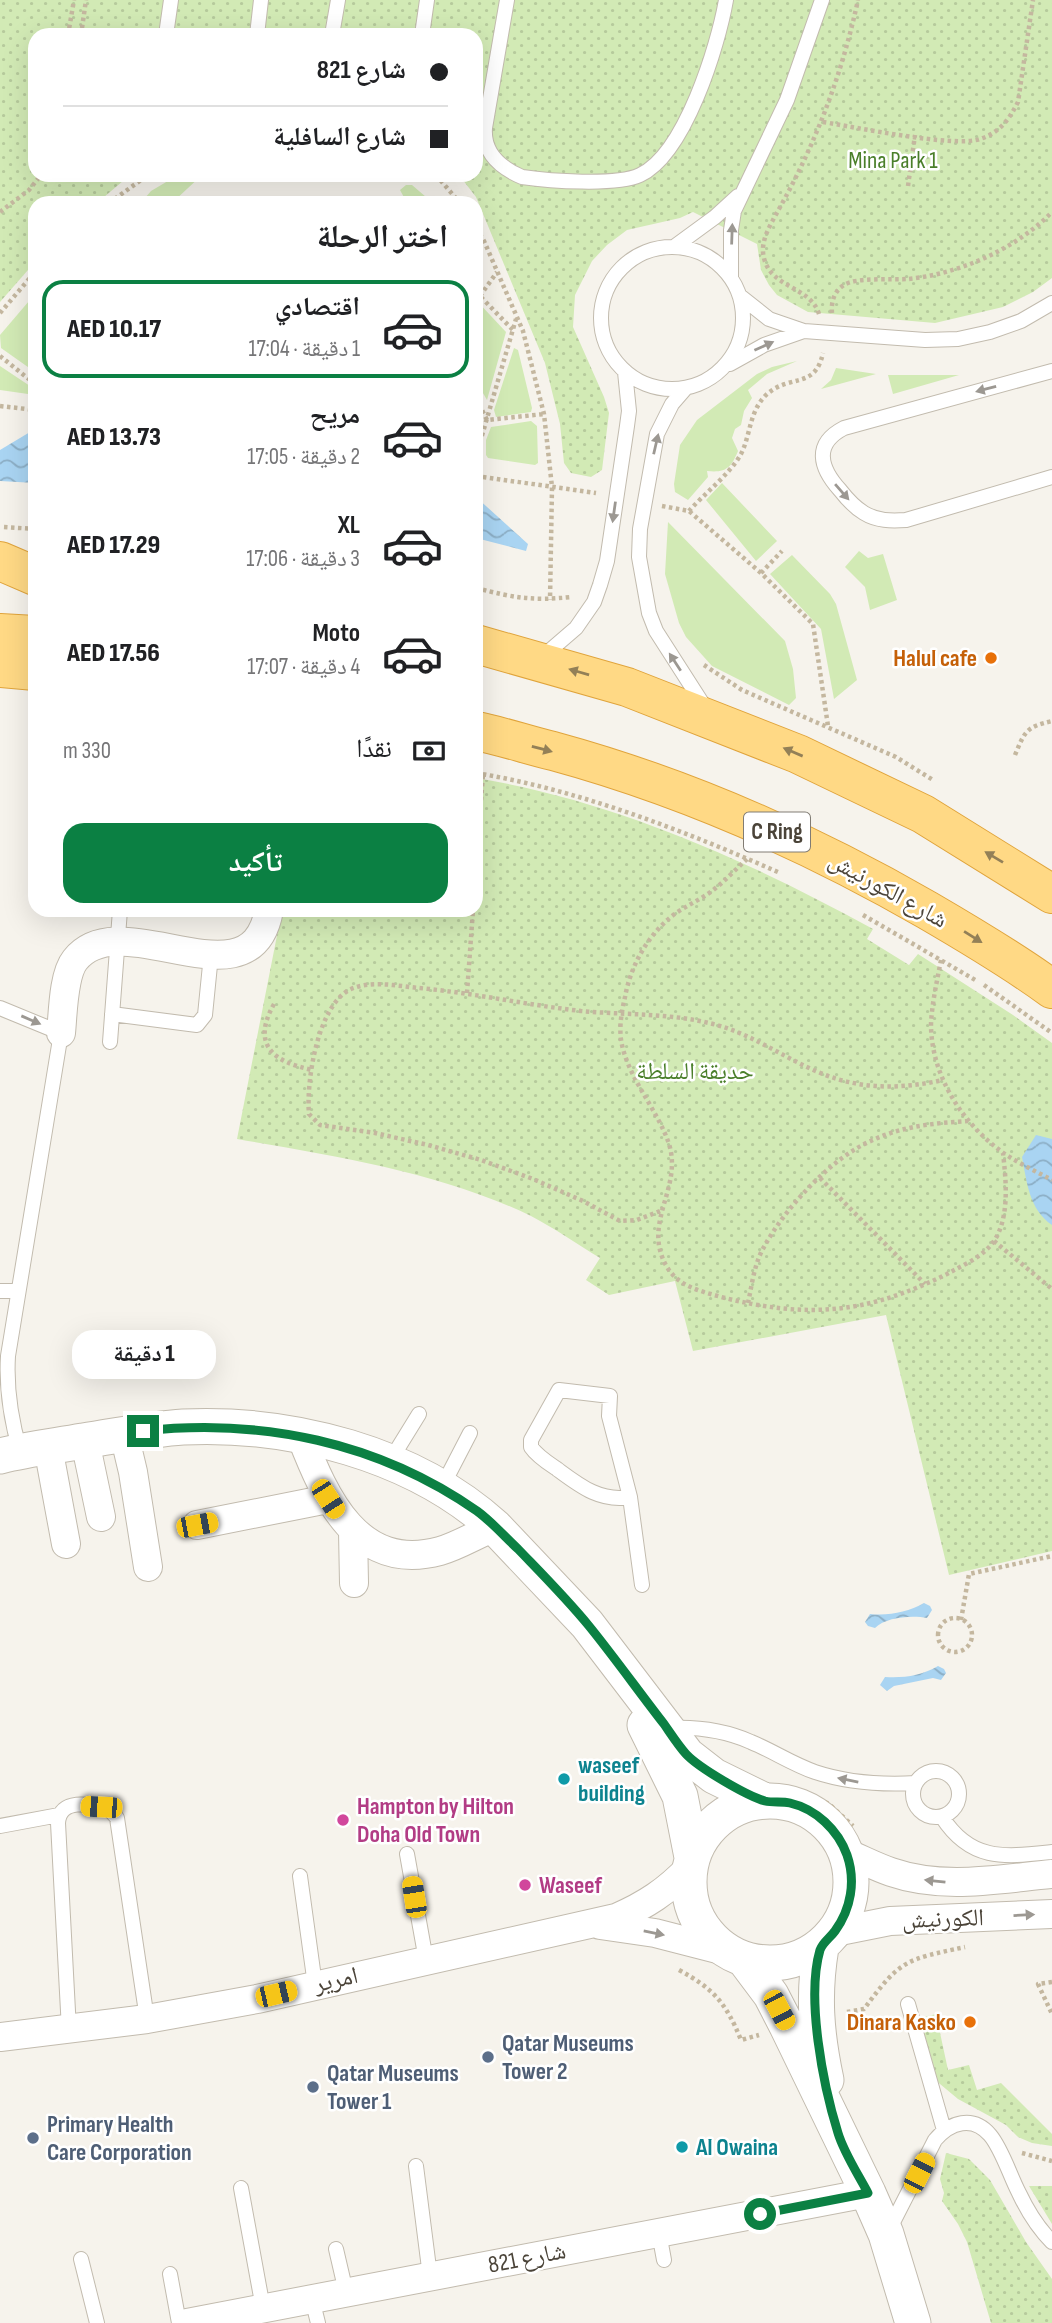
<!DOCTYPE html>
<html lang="ar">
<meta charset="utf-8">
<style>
body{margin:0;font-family:"Sofia Sans Condensed","Noto Naskh Arabic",sans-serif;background:#f2f2f2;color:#202124;direction:rtl;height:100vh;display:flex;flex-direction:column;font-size:26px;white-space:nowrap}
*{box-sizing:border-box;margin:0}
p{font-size:23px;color:#757577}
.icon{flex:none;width:38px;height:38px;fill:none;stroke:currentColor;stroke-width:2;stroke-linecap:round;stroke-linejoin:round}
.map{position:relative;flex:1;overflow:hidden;direction:ltr}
.sheet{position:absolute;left:28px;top:196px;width:455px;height:721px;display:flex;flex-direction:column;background:#fff;border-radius:21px;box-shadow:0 7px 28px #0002;direction:rtl}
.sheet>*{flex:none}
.guide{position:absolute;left:28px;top:28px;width:455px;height:154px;border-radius:21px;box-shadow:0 7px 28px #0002;direction:rtl;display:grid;align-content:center;height:154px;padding:0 35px;background:#fff}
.end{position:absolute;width:32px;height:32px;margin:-16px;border:9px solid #0b8043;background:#fff;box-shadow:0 0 0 4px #fff}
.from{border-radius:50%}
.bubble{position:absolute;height:49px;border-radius:21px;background:#fff;box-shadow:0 7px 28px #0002;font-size:23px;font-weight:800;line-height:49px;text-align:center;direction:rtl}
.car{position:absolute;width:21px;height:42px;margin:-21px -10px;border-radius:9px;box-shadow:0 0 5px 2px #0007;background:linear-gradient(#f5c518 24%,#345 0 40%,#f5c518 0 76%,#345 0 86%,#f5c518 0)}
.guide b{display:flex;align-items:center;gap:24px;height:66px;font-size:26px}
.guide b+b{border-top:2px solid #e0e0e0}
.guide i{width:18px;height:18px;background:#202124}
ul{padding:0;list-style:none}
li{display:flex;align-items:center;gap:21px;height:98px;margin:0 14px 10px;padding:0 21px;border:4px solid transparent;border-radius:21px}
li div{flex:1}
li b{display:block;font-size:26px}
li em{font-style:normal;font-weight:800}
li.on{border-color:#0b8043}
li>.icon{width:63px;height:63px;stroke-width:1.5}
h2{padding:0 35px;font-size:32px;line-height:84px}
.pay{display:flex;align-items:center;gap:18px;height:77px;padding:0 35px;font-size:26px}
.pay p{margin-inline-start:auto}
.cta{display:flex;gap:14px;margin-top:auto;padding:14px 35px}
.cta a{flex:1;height:80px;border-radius:21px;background:#0b8043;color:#fff;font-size:28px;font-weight:800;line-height:80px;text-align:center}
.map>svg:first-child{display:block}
</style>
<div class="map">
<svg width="1052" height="2323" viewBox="0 0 1052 2323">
<defs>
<pattern id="park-dots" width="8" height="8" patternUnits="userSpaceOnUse" patternTransform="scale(1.75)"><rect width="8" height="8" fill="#d2eab5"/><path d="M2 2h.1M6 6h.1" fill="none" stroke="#b6ca9c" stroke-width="1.8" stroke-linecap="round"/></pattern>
<pattern id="water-waves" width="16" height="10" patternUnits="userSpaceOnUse" patternTransform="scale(1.75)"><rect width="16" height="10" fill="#a9d4f2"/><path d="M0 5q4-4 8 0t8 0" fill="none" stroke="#8caec5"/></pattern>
</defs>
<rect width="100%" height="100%" fill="#f6f3ec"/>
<path fill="#d2eab5" d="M 178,175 L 202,175 L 173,202 L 149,200 L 145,198 L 151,191 Z
M 406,185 L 412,185 L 433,203 L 407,203 L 400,190 Z
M 35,294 L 35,372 L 1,348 L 0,335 Z
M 476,300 L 506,332 L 487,400 L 476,381 Z
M 514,348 L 518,350 L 532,408 L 531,412 L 496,417 L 494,410 Z
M 797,361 L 767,374 L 748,390 L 752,398 L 744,411 L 741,425 L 735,429 L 732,438 L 738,451 C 731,468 726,473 707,471 L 708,477 L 688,500 L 675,492 L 674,484 L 680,445 L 697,420 L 757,374 L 772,367 Z
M 0,366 L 30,386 L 35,395 L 0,390 Z
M 836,368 L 876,374 L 821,389 L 831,380 Z
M 888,375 L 959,375 L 893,394 Z
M 531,421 L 537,426 L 538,463 L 535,465 L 488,458 L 486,455 L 486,440 L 491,427 Z
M 722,483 L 777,541 L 756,561 L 706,500 Z
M 668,522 L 785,641 L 793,669 L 796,698 L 789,705 L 712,666 L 686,637 L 679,623 L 665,574 Z
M 859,551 L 868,558 L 883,554 L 897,600 L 870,610 L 865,587 L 845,567 Z
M 792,555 L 830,594 L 836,604 L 857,680 L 834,699 L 821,629 L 770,574 Z"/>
<path fill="url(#park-dots)" d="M 0,0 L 1052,0 L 1052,278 L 1033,292 L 1003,307 L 935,323 L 808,312 L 777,295 L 769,285 L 761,270 L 757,244 L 693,212 L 680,218 L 627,230 L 607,245 L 592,261 L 575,295 L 573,327 L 604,397 L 609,413 L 602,470 L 591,477 L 571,473 L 564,463 L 560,424 L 545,363 L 476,197 L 459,175 L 476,175 L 476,35 L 35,35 L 35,175 L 130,175 L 97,203 L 35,203 L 35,262 L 0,302 Z
M 476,778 C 616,801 749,861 873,929 L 867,939 L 909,965 L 918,954 L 1013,1015 L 1052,1043 L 1052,1551 L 949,1575 L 886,1315 L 693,1351 L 675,1281 L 609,1295 L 586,1280 L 600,1258 C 577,1244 554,1228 531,1216 C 440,1172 335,1156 237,1139 L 282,910 L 476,910 Z
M 936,2014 L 948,2070 L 969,2065 L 977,2090 L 1001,2083 L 1052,2134 L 1052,2146 L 1032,2143 L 1018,2137 L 1006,2125 L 958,2099 L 934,2079 L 916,2019 Z
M 946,2153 L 969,2159 L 990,2180 L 1026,2242 L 1052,2279 L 1052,2323 L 991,2323 L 967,2242 L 958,2224 L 942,2201 L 944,2193 L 940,2179 Z
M 1029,2186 L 1052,2186 L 1052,2224 Z"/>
<path fill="url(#water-waves)" d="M 35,429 L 35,483 L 0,481 L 0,450 Z
M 476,497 L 528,544 L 526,551 L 476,538 Z
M 1036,1135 L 1052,1139 L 1052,1225 C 1029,1209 1027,1183 1022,1157 Z
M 924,1603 L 930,1606 L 932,1610 L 927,1618 C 912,1615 886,1617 875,1628 L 868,1626 L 865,1622 L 870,1614 C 889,1616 908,1612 924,1603 Z
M 938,1666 L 944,1669 L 946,1673 L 941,1680 L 933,1678 L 894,1686 L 887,1691 L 880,1685 L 885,1677 C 904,1678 921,1676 938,1666 Z"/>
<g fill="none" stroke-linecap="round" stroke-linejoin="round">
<g stroke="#c2bbae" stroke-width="16">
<path id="service" d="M 507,0 L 485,128 C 483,153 501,168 522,177 C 549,181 616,186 640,175 C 685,154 718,46 726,0
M 166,35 L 171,0
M 257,35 L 261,0
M 332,35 L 338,0
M 422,35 L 427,0
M601 318a71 71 0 1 1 142 0a71 71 0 1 1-142 0Z
M 674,247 L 715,217 L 738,196
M 731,278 L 731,230 L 734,211 L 787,100 L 822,0
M 740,296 L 769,319 L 804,331 L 925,340 L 958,339 L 990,332 L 1021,321 L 1052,303
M 730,364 L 764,345 L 804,331
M 1052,371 L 844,428 C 813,444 820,468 840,490 C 847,499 854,507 864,513 C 877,521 891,521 906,520 L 1052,477
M 685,389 L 672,404 L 657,434 L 640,529 L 639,557 L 649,613 L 656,631 L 706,709
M 540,659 L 576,628 L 594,602 L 600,585 L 607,561 L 627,426 L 629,411 L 625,372
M 0,1008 L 61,1033 L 8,1356 C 6,1389 11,1420 20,1451
M 112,1014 L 197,1025 L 205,1015 L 211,955
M 110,1042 L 120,910
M 0,1291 L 18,1291
M 390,1461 L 419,1414
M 442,1487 L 470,1433
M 630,1497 C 600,1502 580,1486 557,1469 C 548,1463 537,1456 531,1447 L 531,1440 L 559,1390 L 610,1396 L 609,1416 L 630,1497 L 642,1585
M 672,1728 C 699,1727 726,1731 751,1742 C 773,1751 792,1764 815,1772 C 848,1783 881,1785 916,1783
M913 1794a23 23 0 1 1 46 0a23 23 0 1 1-46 0Z
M 942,1817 C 971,1862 1005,1857 1052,1852
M 0,1826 L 59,1815
M 407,1854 L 426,1960
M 300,1876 L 315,1985
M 908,2004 L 944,2130
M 69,2030 L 58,1823 C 60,1798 89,1804 108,1808 L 117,1818 L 147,2019
M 416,2166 L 430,2276
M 241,2188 L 263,2308
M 888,2232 L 935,2140 C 950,2122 973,2115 990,2135 C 1002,2149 1010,2176 1019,2193 C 1027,2210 1038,2228 1052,2242
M 659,2233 L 664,2260
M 336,2249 L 346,2292
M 81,2259 L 97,2323
M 170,2274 L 179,2323
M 312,2299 L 318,2323"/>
</g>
<g stroke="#c2bbae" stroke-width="30">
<path id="minor" d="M 61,1033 C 63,1014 63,975 75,960 C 121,901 251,1011 269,910
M 124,1434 L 133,1472 L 148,1567
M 301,1436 C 325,1498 358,1573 440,1551 C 458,1546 477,1534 495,1527
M 85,1441 L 101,1517
M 48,1447 L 66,1544
M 197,1525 L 328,1499
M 353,1531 L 354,1583
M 846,1853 C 861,1859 876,1867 891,1872 C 943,1890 998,1879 1052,1874
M 600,1925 L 655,1933 L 725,1951
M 835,1932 L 890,1921 L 1052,1914
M 0,2037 L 147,2019 L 257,1999 L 616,1918 C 646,1905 667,1891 689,1868
M 187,2323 L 868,2193"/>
</g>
<g stroke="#c2bbae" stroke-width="37">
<path id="tertiary" d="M 0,1456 C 27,1449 55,1446 83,1441 C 117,1436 150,1429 183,1427 C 291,1422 413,1453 495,1527 L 587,1624 L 687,1755 L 714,1776 L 765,1801
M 645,1725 L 680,1796 L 692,1857
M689 1882a81 81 0 1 1 162 0a81 81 0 1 1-162 0Z
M 821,1947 C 813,1995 816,2033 826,2080
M 744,1959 L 771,1995 L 787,2026 L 868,2193 L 886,2234 L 913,2323"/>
</g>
<g stroke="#e0a43c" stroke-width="40">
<path id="trunk" d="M 0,561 L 35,576
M 0,633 L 35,635
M 476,644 L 627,687 L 798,754 L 923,814 L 1052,894
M 0,668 L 35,671
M 476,731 C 502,736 527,745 553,751 C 685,787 809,842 927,910 C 970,935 1012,960 1052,989"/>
</g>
<path stroke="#c4b79f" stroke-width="4.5" stroke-dasharray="3.5 3.5" stroke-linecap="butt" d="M 68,35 L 74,0
M 81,35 L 86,0
M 823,122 C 855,127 954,148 980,139 C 999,133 1009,120 1018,102 L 1033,0
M 436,175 L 460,203
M 908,186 L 915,135
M 116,198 L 146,203
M 109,203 L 148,175
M 0,212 L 29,190 L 41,175
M 476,228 L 484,241 L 523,331 L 544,414 L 552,487 L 550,600
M 476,292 L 513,330
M 480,296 L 497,272
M 0,313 L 35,272
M 832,313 C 831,302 834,291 844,285 C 856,277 892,280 908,279 C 959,274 1016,249 1052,212
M 819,314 C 811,288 776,288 766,264 C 757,244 770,226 779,209 C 816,143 842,74 858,0
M 0,356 L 35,384
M 476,398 L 487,420 L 544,414
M 0,406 L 35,410
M 476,456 L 516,319
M 476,476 L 596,493
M 662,506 L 689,511 L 761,573 L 813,624 L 828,726
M 689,511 C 705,493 730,474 741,454 C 751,434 749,412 766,395 C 790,373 815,390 823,353
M 4,527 L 35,529
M 761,573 L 782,551
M 476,588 C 515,598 532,601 572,597
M 704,665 L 742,690 L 896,757 L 933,780
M 1015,755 C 1025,731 1026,727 1052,721
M 476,773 C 579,790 685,831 780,873
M 747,859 C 736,869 725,881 712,891 C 701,899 688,905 676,913 C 649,933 631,964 625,997 C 621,1014 618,1032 623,1049 C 632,1083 658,1111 669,1144 C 683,1189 641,1223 667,1267 C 679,1287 701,1291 721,1297 C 808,1319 866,1314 947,1274 C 963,1265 983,1257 994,1241 C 1010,1217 1006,1180 1003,1153
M 476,870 L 483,774
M 863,915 L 977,981
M 941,960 C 937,981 932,1003 931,1024 C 931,1076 963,1125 1005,1154 C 1020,1164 1037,1172 1052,1180
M 984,985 L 1052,1033
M 467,993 L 473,910
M 274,1004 C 251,1045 273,1062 313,1070
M 820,1178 L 925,1284
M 660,1211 L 637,1220 L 620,1221 L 583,1201 L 533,1179 L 481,1160 L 428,1145 L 375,1133 L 320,1125 L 309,1114 C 306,1081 318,1004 351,989 C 372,980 397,986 419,988 C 474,993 527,1005 581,1011 C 625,1015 671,1013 713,1024 C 753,1034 785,1059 823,1074 C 863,1090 902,1089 943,1080
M 994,1241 L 1052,1289
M 748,1303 C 752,1285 754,1264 764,1247 C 785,1208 832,1157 873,1140 C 903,1126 935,1123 968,1121
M938 1635a17 17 0 1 1 34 0a17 17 0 1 1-34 0Z
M 961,1620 L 969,1574 L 1052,1556
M 806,1793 L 829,1804 L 853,1826
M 679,1970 C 714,1989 726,2003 741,2040 L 759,2035
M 1052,1982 L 1038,1984 L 1052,2014
M 847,2012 L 864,2009 C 901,1959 905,1960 965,1947
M 1022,2153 L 1052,2161"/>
<use href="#service" stroke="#fff" stroke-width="14"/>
<use href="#minor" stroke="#fff" stroke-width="28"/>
<use href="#tertiary" stroke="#fff" stroke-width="35"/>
<use href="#trunk" stroke="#ffd985" stroke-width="38"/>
</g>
<defs><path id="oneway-solid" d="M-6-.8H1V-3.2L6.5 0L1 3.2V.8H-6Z" transform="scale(1.75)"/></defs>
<g fill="#9c9892">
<use href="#oneway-solid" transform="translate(732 234) rotate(-88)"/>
<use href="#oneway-solid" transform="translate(764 346) rotate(-24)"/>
<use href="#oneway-solid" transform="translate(986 389) rotate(165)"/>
<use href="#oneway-solid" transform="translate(656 444) rotate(-77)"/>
<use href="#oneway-solid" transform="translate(842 492) rotate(49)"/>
<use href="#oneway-solid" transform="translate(614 512) rotate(98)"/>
<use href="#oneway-solid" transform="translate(675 662) rotate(-123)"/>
<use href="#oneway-solid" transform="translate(31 1020) rotate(23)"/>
<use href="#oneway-solid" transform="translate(848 1780) rotate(-169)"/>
<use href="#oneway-solid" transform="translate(935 1881) rotate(-174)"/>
<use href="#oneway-solid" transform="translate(1024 1915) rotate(-3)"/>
<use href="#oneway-solid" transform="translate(654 1933) rotate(11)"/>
</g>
<g fill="#938057">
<use href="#oneway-solid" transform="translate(579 672) rotate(-164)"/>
<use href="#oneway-solid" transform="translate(542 749) rotate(15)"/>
<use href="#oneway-solid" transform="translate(793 752) rotate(-157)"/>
<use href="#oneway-solid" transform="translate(994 857) rotate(-149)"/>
<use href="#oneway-solid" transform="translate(973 937) rotate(32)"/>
</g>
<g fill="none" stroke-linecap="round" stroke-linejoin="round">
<path stroke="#0b8043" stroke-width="9" d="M 143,1431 C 262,1418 378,1442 477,1511 C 492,1522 505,1537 518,1549 C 542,1574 567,1599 589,1626 C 615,1658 639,1692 664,1724 C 671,1734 678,1745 686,1754 C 699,1768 747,1796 765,1801 C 773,1803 782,1801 790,1803 C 816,1809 838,1830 847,1855 C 856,1881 851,1909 835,1931 C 830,1938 823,1942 820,1950 C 806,1998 823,2085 838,2133 C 844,2153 858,2174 868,2193 L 760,2214"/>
</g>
<g fill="#e8710a" stroke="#fff" stroke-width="2.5">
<circle cx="991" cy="658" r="7"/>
<circle cx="970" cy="2022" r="7"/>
</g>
<g fill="#0f9aa8" stroke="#fff" stroke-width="2.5">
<circle cx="564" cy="1779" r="7"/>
<circle cx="682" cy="2147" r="7"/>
</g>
<g fill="#d1479c" stroke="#fff" stroke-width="2.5">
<circle cx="343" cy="1820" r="7"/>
<circle cx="525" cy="1885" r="7"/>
</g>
<g fill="#5c6f8a" stroke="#fff" stroke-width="2.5">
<circle cx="488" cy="2057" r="7"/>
<circle cx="313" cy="2087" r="7"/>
<circle cx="33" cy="2138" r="7"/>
</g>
<g text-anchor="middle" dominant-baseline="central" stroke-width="5" stroke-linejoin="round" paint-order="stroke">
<rect fill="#fff" stroke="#817c74" stroke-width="2" x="744" y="812.5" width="66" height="39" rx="5"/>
<g font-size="23" font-weight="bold" fill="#4b4439">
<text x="777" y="832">C Ring</text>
</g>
<g font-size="24" fill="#4a7f2a" stroke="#fff">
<text x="893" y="160">Mina Park 1</text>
<text x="695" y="1071">حديقة السلطة</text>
</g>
<g font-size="24" font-weight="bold" fill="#c56008" stroke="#fff" text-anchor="end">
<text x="977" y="658">Halul cafe</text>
<text x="956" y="2022">Dinara Kasko</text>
</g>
<g font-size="24" fill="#4b4439" stroke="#fff">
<text transform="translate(888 890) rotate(29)">شارع الكورنيش</text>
<text transform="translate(943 1919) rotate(-2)">الكورنيش</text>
<text transform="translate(336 1980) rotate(-13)">امرير</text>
<text transform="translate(527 2258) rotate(-11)">شارع 821</text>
</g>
<g font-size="24" font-weight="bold" fill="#0d838f" stroke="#fff" text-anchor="start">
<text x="578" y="1765">waseef<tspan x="578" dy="28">building</tspan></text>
<text x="696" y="2147">Al Owaina</text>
</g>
<g font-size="24" font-weight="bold" fill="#b23c85" stroke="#fff" text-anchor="start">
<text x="357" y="1806">Hampton by Hilton<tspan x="357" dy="28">Doha Old Town</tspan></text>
<text x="539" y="1885">Waseef</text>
</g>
<g font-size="24" font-weight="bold" fill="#4e5e75" stroke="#fff" text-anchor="start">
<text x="502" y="2043">Qatar Museums<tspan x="502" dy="28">Tower 2</tspan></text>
<text x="327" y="2073">Qatar Museums<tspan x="327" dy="28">Tower 1</tspan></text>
<text x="47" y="2124">Primary Health<tspan x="47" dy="28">Care Corporation</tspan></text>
</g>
</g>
</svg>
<i class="end from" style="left:760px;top:2214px"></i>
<i class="end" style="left:143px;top:1431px"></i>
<div class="bubble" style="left:72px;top:1330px;width:144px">1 دقيقة</div>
<i class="car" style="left:328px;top:1499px;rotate:147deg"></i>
<i class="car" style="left:197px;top:1525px;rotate:79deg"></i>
<i class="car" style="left:101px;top:1807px;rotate:273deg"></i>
<i class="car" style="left:414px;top:1897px;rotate:351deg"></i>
<i class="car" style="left:276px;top:1994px;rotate:77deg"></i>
<i class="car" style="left:779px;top:2010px;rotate:152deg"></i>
<i class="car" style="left:919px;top:2173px;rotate:27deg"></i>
<div class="guide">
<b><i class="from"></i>شارع 821</b>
<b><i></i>شارع السافلية</b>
</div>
<section class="sheet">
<h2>اختر الرحلة</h2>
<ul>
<li class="on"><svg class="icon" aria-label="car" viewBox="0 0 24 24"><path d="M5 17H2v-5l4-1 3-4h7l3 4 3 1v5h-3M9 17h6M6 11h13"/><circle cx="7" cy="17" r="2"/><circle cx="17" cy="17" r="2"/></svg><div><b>اقتصادي</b><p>1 دقيقة · 17:04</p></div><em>AED 10.17</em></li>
<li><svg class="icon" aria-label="car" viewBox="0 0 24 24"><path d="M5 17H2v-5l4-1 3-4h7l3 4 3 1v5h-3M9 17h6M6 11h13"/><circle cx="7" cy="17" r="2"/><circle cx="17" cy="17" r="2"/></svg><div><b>مريح</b><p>2 دقيقة · 17:05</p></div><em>AED 13.73</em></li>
<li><svg class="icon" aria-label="car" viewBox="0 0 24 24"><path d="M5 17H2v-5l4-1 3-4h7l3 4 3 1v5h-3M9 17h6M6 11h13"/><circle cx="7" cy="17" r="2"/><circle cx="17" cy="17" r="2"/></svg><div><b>XL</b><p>3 دقيقة · 17:06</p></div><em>AED 17.29</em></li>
<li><svg class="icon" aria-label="car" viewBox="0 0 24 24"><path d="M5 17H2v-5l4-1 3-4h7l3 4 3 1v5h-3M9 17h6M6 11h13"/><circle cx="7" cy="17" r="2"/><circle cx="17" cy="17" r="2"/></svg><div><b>Moto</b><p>4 دقيقة · 17:07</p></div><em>AED 17.56</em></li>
</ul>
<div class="pay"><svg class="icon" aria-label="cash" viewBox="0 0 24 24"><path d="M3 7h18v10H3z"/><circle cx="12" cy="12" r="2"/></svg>نقدًا<p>330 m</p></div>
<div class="cta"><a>تأكيد</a></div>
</section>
</div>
